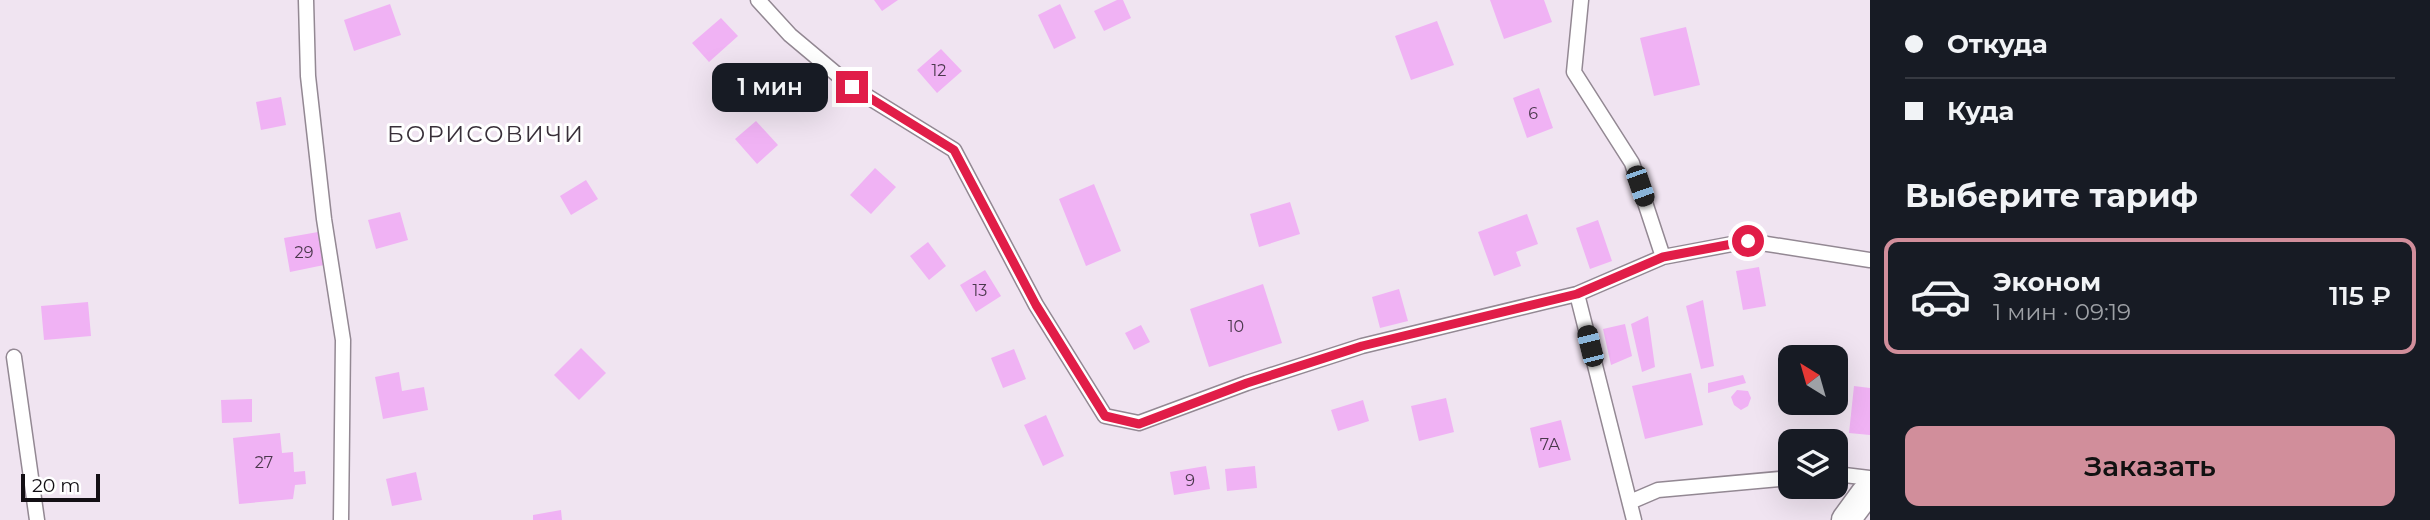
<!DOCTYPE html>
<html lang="ru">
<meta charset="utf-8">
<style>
body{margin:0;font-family:Montserrat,sans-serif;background:#20242c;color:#f1f3f6;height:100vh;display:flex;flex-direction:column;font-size:26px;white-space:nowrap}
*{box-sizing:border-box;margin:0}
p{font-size:23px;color:#9ea1a6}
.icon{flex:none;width:38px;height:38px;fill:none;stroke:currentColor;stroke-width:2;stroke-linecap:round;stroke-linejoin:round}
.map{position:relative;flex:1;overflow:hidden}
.panel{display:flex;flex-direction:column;background:#171b24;width:560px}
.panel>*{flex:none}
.guide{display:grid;align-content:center;height:154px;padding:0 35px;background:#171b24}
.needle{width:46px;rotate:323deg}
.buttons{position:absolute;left:1778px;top:345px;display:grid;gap:14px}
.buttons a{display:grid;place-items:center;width:70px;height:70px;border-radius:14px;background:#171b24;box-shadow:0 7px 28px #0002;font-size:35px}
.scale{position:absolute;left:21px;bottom:18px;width:79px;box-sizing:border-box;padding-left:7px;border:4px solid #130f14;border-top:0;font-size:19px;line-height:24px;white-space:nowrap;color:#130f14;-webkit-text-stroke:5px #fff;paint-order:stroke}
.end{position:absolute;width:32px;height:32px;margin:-16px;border:9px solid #e11d48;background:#fff;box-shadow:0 0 0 4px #fff}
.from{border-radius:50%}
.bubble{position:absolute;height:49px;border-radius:14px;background:#171b24;box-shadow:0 7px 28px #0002;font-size:23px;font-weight:600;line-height:49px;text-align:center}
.car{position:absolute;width:21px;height:42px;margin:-21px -10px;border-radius:9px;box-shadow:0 0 5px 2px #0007;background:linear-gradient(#222 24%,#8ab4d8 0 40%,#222 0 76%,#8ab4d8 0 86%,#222 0)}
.guide b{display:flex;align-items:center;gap:24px;height:66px;font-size:26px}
.guide b+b{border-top:2px solid #363941}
.guide i{width:18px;height:18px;background:#f1f3f6}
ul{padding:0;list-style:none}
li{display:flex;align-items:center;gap:21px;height:116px;margin:0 14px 10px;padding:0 21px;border:4px solid transparent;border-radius:14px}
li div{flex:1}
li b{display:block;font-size:26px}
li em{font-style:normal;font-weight:600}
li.current{border-color:#d18e9b}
li>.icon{width:63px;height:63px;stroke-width:1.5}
h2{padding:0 35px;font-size:32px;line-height:84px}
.button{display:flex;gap:14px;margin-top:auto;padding:14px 35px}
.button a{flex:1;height:80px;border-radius:14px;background:#d18e9b;color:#111;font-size:28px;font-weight:600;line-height:80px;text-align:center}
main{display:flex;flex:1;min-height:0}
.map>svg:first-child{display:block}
</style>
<main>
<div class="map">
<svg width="1870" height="520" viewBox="0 0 1870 520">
<rect width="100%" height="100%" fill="#f0e4f1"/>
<path fill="#f0b2f4" d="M 874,0 L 898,0 L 882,11 Z
M 1117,0 L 1123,0 L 1131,18 L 1104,31 L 1094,11 Z
M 1490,0 L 1544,0 L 1552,22 L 1504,39 Z
M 390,4 L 401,35 L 354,51 L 344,20 Z
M 1060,4 L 1076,38 L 1054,49 L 1038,15 Z
M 721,18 L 738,36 L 709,62 L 692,43 Z
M 1437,21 L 1454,65 L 1411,80 L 1395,36 Z
M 1686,27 L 1700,85 L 1654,96 L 1640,38 Z
M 941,49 L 962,71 L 937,93 L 917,70 Z
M 1539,88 L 1553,128 L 1527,138 L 1513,98 Z
M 281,97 L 286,125 L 261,130 L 256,102 Z
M 756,121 L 778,145 L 757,164 L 735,139 Z
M 875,168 L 896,187 L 871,214 L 850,195 Z
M 586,180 L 598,199 L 571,215 L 560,196 Z
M 1094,184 L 1121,251 L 1086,266 L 1059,199 Z
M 1290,202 L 1300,234 L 1259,247 L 1250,214 Z
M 400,212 L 408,240 L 376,249 L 368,220 Z
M 1527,214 L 1538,244 L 1516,252 L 1521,266 L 1494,276 L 1478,232 Z
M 1598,220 L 1612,261 L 1590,269 L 1576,228 Z
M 318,232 L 324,265 L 290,272 L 284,238 Z
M 928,242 L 946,266 L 929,280 L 910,256 Z
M 1759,267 L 1766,306 L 1743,310 L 1736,271 Z
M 985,270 L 1001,296 L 976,312 L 960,285 Z
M 1263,284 L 1282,343 L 1209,367 L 1190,309 Z
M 1399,289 L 1408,321 L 1380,328 L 1372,297 Z
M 1703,300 L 1714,366 L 1701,369 L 1686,306 Z
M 88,302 L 91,336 L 44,340 L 41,306 Z
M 1648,316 L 1655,367 L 1642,372 L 1631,324 Z
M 1625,324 L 1632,356 L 1611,365 L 1603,329 Z
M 1141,325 L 1150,342 L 1134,350 L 1125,333 Z
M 581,348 L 606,373 L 579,400 L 554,375 Z
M 1014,349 L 1026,379 L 1003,388 L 991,358 Z
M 399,372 L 402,391 L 424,387 L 428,410 L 383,419 L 375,377 Z
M 1691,373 L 1703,425 L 1645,439 L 1632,386 Z
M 1743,375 L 1746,383 L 1708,393 L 1708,383 Z
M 1854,386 L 1870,388 L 1870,435 L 1849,433 Z
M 1737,390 L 1748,391 L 1751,398 L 1748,406 L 1741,410 L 1734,405 L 1731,397 Z
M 1446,398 L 1454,432 L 1419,441 L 1411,406 Z
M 252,399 L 252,422 L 222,423 L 221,400 Z
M 1363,400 L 1369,421 L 1338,431 L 1331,410 Z
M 1046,415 L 1064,456 L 1043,466 L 1024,425 Z
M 1561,420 L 1571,460 L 1539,468 L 1530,428 Z
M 280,433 L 282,453 L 293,452 L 294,472 L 305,471 L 306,484 L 295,485 L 293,499 L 239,504 L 233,438 Z
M 1206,466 L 1210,489 L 1174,495 L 1170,472 Z
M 1255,466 L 1257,488 L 1227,491 L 1225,469 Z
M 416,472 L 422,500 L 392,506 L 386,479 Z
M 561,510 L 562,520 L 533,520 L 533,515 Z"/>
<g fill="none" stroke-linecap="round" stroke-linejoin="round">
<g stroke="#938893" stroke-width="17">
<path id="lane" d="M 306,0 L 308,76 L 324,219 L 343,340 L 341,520
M 758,0 L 790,35 L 852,87 L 954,150 L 1036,305 L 1105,416 L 1139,423 L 1247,383 L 1362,346 L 1577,294 L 1663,257 L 1748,241 L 1870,260
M 1581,0 L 1574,72 L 1632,163 L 1663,257
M 1577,294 L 1634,520
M 14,357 L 37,520
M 1836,474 L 1870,478
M 1630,502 L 1658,490 L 1790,478"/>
</g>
<g stroke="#938893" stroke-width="31">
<path id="street" d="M 1846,520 L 1865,494 L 1870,497"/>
</g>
<use href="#lane" stroke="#fff" stroke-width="14"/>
<use href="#street" stroke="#fff" stroke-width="28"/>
</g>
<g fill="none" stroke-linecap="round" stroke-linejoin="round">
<path stroke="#e11d48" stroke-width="9" d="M 852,87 L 954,150 L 1036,305 L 1105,416 L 1139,424 L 1247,383 L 1362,346 L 1577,294 L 1663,257 L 1748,241"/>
</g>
<g text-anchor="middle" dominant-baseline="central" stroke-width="6" stroke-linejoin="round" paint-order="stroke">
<g font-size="16" fill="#4a384c">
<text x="939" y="70">12</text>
<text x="1533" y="113">6</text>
<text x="304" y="252">29</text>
<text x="980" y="290">13</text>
<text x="1236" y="326">10</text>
<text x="1550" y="444">7А</text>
<text x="264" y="462">27</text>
<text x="1190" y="480">9</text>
</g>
<g font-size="23" letter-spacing="2" fill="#382f39" stroke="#fff">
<text x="486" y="134">БОРИСОВИЧИ</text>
</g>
</g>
</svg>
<div class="buttons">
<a><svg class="needle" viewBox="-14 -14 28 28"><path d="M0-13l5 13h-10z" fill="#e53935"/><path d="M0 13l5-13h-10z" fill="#9ea1a6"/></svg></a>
<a><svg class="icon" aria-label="layers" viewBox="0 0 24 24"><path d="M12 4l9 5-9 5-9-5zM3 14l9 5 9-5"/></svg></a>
</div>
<div class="scale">20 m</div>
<i class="end from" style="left:1748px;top:241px"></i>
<i class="end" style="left:852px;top:87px"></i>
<div class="bubble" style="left:712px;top:63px;width:116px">1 мин</div>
<i class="car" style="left:1640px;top:186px;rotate:161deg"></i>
<i class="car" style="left:1590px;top:346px;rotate:346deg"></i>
</div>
<section class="panel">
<div class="guide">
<b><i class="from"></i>Откуда</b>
<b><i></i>Куда</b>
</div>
<h2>Выберите тариф</h2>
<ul>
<li class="current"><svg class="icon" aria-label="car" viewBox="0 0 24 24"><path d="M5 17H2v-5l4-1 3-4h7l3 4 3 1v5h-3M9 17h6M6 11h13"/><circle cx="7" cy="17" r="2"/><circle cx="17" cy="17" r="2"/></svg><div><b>Эконом</b><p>1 мин · 09:19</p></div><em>115 ₽</em></li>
</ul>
<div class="button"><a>Заказать</a></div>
</section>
</main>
